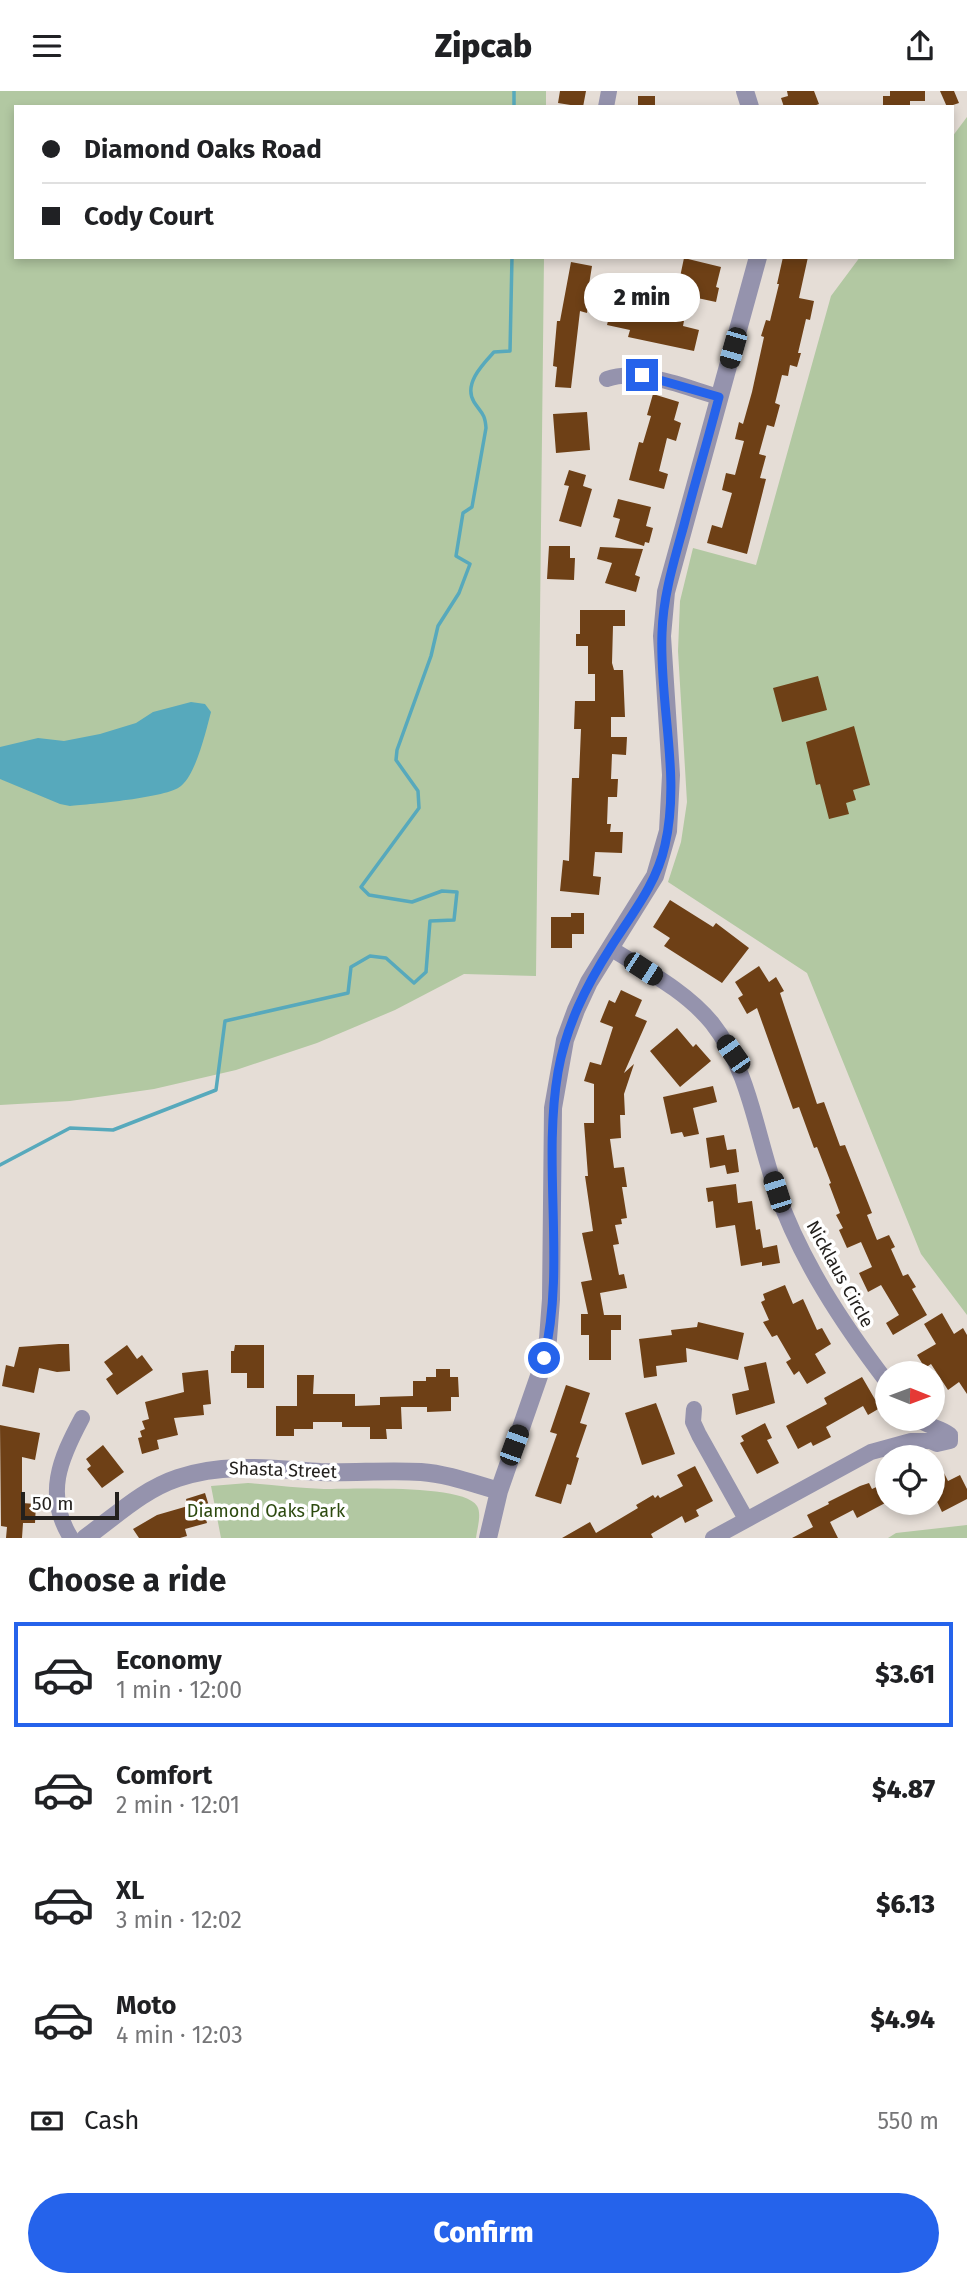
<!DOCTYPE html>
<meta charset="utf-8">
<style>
body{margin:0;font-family:"Fira Sans",sans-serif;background:#f6f6f6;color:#202124;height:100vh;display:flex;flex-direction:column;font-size:26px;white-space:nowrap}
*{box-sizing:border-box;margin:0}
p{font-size:23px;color:#757577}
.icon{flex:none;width:38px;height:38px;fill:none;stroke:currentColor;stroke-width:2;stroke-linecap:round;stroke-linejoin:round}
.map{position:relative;height:1447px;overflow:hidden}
.details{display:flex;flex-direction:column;background:#fff;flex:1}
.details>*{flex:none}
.guide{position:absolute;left:14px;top:14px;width:940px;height:154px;border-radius:0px;box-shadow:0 4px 10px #0003;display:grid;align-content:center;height:154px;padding:0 28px;background:#fff}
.needle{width:46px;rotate:91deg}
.controls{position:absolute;left:875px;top:1270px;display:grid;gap:14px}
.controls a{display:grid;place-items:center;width:70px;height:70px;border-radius:50%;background:#fff;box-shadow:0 4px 10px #0003;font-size:35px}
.scale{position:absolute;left:21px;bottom:18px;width:98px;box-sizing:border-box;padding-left:7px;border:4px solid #23201d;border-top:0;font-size:19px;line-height:24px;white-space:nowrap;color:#23201d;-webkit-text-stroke:5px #fff;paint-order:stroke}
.end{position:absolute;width:32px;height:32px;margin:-16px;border:9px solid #2563eb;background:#fff;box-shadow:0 0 0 4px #fff}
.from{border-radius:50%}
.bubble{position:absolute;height:49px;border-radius:24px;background:#fff;box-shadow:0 4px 10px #0003;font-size:23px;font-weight:800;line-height:49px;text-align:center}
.car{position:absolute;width:21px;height:42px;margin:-21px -10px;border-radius:9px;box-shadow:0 0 5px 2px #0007;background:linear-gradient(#222 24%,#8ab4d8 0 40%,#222 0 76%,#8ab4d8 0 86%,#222 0)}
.guide b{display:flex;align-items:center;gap:24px;height:66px;font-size:26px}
.guide b+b{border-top:2px solid #e0e0e0}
.guide i{width:18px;height:18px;background:#202124}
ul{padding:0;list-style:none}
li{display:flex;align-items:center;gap:21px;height:105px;margin:0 14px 10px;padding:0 14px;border:4px solid transparent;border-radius:0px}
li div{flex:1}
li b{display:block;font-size:26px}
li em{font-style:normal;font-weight:800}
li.selected{border-color:#2563eb}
li>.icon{width:63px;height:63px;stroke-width:1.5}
h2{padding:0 28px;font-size:32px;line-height:84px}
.pay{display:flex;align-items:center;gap:18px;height:77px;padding:0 28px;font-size:26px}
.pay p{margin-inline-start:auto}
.action{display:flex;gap:14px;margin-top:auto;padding:14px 28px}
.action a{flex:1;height:80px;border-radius:42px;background:#2563eb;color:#fff;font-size:28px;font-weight:800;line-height:80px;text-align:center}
header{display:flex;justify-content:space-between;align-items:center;height:91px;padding:0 28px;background:#fff;font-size:32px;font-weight:800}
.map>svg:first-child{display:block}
</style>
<header><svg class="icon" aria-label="menu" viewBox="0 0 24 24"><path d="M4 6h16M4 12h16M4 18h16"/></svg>Zipcab<svg class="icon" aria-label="share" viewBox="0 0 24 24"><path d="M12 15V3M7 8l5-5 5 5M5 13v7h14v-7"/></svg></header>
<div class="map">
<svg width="967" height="1447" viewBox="0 0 967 1447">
<rect width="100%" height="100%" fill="#e5ddd6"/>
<path fill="#b2c8a2" d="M 0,0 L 546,0 L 546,16 L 16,16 L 16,166 L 544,166 L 536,885 L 464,883 L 395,919 L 317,952 L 236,979 L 154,998 L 70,1010 L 0,1014 Z
M 967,26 L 967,1224 L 921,1163 L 807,882 L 668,791 L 681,751 L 687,711 L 678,560 L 680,510 L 693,457 L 756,474 L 831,205 L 860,166 L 952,166 L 952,46 Z
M 248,1392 C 273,1394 299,1397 324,1398 C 350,1398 465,1393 477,1415 C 482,1423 477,1438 476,1447 L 221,1447 L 211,1395 Z
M 967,1434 L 967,1447 L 888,1447 L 896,1442 Z"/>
<path fill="#57a9bc" d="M 191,611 L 205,613 L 211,621 C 206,640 196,683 181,695 C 167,707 91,713 70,715 L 60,713 L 0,688 L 0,656 L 38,647 L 64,650 L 100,643 L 136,632 L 153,621 Z"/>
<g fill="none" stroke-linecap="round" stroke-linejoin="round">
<path stroke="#57a9bc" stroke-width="3.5" d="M 514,16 L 514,0
M 0,1074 L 70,1037 L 113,1039 L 216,999 L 225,930 L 348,902 L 351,876 L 370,865 L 386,867 L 414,892 L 426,881 L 430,830 L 454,829 L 457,801 L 442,800 L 412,811 L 369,804 L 361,796 L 419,717 L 418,700 L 396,669 L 397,659 L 431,565 L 438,535 L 459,502 L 470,473 L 456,465 L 463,422 L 472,416 L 486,337 C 485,322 481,322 474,311 C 463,293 483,273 494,261 L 510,260 L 512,166"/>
</g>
<path fill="#6e4016" d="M 560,0 L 586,0 L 583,16 L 558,12 Z
M 787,0 L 814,0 L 819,13 L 811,16 L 784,16 L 781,7 L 788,5 Z
M 890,0 L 925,0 L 925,10 L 910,10 L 910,16 L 883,16 L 883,5 L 890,5 Z
M 940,0 L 954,0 L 959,12 L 947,16 Z
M 638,5 L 655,5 L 655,16 L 638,16 Z
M 783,166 L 808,166 L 799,207 L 814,210 L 810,229 L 806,228 L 798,262 L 801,262 L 797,276 L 790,274 L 788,285 L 782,284 L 775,312 L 780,314 L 774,336 L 767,334 L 759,363 L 766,365 L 760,387 L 766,388 L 747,463 L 707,452 L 712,434 L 722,437 L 732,402 L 722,399 L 726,382 L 735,384 L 744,350 L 735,348 L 739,331 L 743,333 L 752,301 L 764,246 L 761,245 L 766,229 L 770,230 L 779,193 L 777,193 Z
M 684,167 L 721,176 L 716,196 L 719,197 L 716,211 L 688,205 L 692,189 L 680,186 Z
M 571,171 L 592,175 L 587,206 L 589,207 L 587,222 L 580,220 L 571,297 L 555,296 L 557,276 L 553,275 L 557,230 L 560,230 Z
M 614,204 L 626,207 L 624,216 L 684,230 L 683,235 L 699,239 L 694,260 L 628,246 L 630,239 L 607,234 Z
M 653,303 L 679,311 L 674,329 L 681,332 L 676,350 L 667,347 L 659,380 L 668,383 L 664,398 L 629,389 L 639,351 L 643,352 L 651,325 L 647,324 Z
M 587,321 L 590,359 L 556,362 L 553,323 Z
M 569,379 L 586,384 L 583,395 L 592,398 L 581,436 L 559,430 L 569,395 L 564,394 Z
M 618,408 L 651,416 L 646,435 L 653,437 L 649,452 L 645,451 L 644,455 L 615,446 L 620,428 L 613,426 Z
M 549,455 L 570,455 L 570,467 L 575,467 L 574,489 L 547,488 Z
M 600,456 L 643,458 L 635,484 L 640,486 L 636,501 L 605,492 L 612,472 L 597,468 Z
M 580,519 L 625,519 L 625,535 L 613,535 L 612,572 L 614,579 L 623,579 L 625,626 L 611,626 L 611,646 L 627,646 L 626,664 L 612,663 L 611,688 L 618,688 L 617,706 L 608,706 L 607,733 L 611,733 L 610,741 L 623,741 L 622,762 L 595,761 L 593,785 L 601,786 L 599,804 L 560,800 L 563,769 L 569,770 L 572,687 L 579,687 L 581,638 L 574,638 L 575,610 L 595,610 L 595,583 L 588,583 L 588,555 L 576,555 L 576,543 L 580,543 Z
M 818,585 L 827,619 L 782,631 L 773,597 Z
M 854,635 L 870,694 L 853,699 L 856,709 L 846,712 L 849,723 L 829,728 L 820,693 L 816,694 L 806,651 Z
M 670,809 L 713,836 L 716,832 L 749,857 L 722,892 L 664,855 L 670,847 L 653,836 Z
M 571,822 L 584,822 L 584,843 L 572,843 L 572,857 L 551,857 L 551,826 L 571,826 Z
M 759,875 L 769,891 L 776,886 L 784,900 L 780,902 L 817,1013 L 824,1011 L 840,1055 L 845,1054 L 872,1122 L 867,1124 L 877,1149 L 889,1144 L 895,1156 L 891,1158 L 903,1185 L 908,1183 L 916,1196 L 912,1198 L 927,1224 L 893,1244 L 886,1232 L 899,1224 L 881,1194 L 868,1201 L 859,1182 L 872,1176 L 861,1151 L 847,1157 L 839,1139 L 843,1137 L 836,1124 L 840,1122 L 829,1093 L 831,1092 L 817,1056 L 814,1057 L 799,1016 L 793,1018 L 757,917 L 747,923 L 738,907 L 743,904 L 735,891 Z
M 621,899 L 642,909 L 635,925 L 647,930 L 624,982 L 634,973 L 624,1003 L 625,1024 L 620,1024 L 621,1047 L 610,1048 L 614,1077 L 624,1076 L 627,1096 L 622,1096 L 627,1127 L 621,1128 L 622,1133 L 615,1134 L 619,1153 L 613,1154 L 619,1184 L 624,1183 L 627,1197 L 600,1202 L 604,1224 L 621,1224 L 621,1239 L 611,1239 L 611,1269 L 589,1269 L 589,1244 L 581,1244 L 581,1223 L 588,1223 L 581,1191 L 592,1189 L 582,1142 L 593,1140 L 585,1085 L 588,1085 L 584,1032 L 594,1032 L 594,993 L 584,990 L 590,971 L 601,974 L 613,936 L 600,931 L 609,909 L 615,912 Z
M 677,937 L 693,956 L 696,953 L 711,970 L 680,996 L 650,960 Z
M 713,995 L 717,1011 L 693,1017 L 699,1043 L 684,1046 L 682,1041 L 671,1043 L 663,1006 Z
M 724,1044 L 727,1059 L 736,1058 L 739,1081 L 727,1083 L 725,1074 L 710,1077 L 706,1047 Z
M 736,1093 L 738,1112 L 752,1110 L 756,1139 L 760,1138 L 763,1157 L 777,1154 L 780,1172 L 762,1175 L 762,1171 L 741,1175 L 735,1134 L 716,1137 L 713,1110 L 708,1111 L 706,1097 Z
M 785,1194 L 793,1213 L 803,1208 L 817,1239 L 822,1237 L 831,1253 L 815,1263 L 826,1282 L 807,1293 L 799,1280 L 794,1284 L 786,1271 L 791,1268 L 777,1244 L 772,1246 L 763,1231 L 769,1229 L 761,1211 L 765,1209 L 763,1203 Z
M 942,1222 L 954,1243 L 963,1237 L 967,1244 L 967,1303 L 959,1291 L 948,1299 L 931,1273 L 925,1277 L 917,1264 L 936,1253 L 924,1233 Z
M 698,1231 L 744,1242 L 738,1269 L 686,1257 L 687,1271 L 656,1275 L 657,1285 L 644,1287 L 639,1248 L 672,1244 L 671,1239 L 697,1236 Z
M 59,1253 L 69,1253 L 70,1280 L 57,1281 L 39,1277 L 34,1302 L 2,1295 L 6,1274 L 14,1276 L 19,1256 Z
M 127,1254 L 137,1268 L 142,1264 L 153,1279 L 117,1304 L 106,1288 L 113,1283 L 104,1271 Z
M 235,1254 L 264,1254 L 264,1297 L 247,1297 L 247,1282 L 231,1282 L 231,1260 L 234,1260 Z
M 766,1271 L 775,1312 L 736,1324 L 732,1303 L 749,1299 L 744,1276 Z
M 436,1278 L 450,1278 L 450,1286 L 458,1286 L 459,1306 L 451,1306 L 451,1320 L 427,1321 L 427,1316 L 401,1316 L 402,1338 L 386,1338 L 387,1348 L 370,1348 L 370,1336 L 342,1336 L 342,1331 L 313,1331 L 313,1338 L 294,1338 L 294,1345 L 276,1345 L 276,1315 L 297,1315 L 297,1284 L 314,1284 L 313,1303 L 355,1303 L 355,1315 L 380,1314 L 380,1306 L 413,1305 L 413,1290 L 426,1290 L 426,1286 L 436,1286 Z
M 208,1279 L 211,1313 L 203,1314 L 204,1324 L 174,1327 L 178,1344 L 157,1349 L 159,1358 L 142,1363 L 138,1347 L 142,1346 L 140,1340 L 145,1338 L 142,1330 L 149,1328 L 145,1311 L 184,1301 L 182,1282 Z
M 862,1286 L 880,1317 L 868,1324 L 863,1315 L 826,1336 L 831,1346 L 813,1355 L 811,1351 L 798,1358 L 786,1335 L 827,1313 L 824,1307 Z
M 566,1294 L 590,1302 L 580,1332 L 587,1334 L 576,1366 L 579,1367 L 571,1394 L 567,1393 L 561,1413 L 535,1405 L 557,1343 L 550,1341 Z
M 656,1312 L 675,1363 L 642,1374 L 625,1322 Z
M 765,1332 L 772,1347 L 767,1349 L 779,1372 L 757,1383 L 740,1352 L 744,1350 L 741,1345 Z
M 0,1334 L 40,1342 L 35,1369 L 22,1366 L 22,1412 L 36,1413 L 35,1432 L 23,1432 L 22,1447 L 6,1447 L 7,1436 L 1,1435 Z
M 103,1354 L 124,1381 L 102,1397 L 87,1378 L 91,1375 L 86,1368 Z
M 695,1375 L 713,1410 L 696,1419 L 699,1425 L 685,1432 L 682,1425 L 651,1443 L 653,1447 L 562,1447 L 590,1431 L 596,1442 L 638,1417 L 636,1414 L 653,1404 L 655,1407 L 658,1404 L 660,1407 L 683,1395 L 677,1384 Z
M 944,1382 L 948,1390 L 960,1384 L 967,1398 L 967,1408 L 942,1421 L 933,1402 L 933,1387 Z
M 887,1391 L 887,1411 L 857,1427 L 853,1419 L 830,1431 L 838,1447 L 792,1447 L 813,1436 L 807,1424 L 829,1413 L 828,1411 L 860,1395 L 869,1392 L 872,1398 Z
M 205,1402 L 209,1415 L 203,1417 L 207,1432 L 185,1438 L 187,1445 L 180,1447 L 139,1447 L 133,1438 L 157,1424 L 188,1415 L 186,1408 Z"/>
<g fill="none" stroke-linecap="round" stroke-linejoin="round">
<path stroke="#9593ad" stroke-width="16" d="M 606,16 L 609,0
M 607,288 C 640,276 686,297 719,306
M 610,857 C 645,879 686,900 712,932 C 750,980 756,1043 776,1099 C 801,1170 842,1232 887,1291
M 694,1318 L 693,1331 L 699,1344 L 746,1428
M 71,1447 C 44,1404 60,1368 82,1327
M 713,1447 L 871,1361 L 911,1350 L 930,1350 L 937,1353 L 950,1350 L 950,1344 C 940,1336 928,1336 918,1328"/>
<path stroke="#9593ad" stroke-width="18" d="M 745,0 L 750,16
M 85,1447 C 116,1425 142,1399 178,1387 C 226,1371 272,1378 320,1381 C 354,1382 388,1379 421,1381 C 448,1383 474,1393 499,1400
M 488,1447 L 499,1400 L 539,1285 L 548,1248 L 551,1208 L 553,1017 L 565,949 L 576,919 L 589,891 L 655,785 L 668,740 L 671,684 L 662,545 L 666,501 L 758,166"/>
</g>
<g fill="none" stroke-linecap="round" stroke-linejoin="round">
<path stroke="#2563eb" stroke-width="9" d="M 544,1267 C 566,1176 542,1074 558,981 C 566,935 586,895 611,856 C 632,823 657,792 665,754 C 681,684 659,613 662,542 C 663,505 674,470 684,434 C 695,391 708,349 719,306 L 642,284"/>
</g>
<g text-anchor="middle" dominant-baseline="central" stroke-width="7" stroke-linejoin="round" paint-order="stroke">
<g font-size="18" fill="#23201d" stroke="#fff">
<text transform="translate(840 1183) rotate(61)">Nicklaus Circle</text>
<text transform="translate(283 1379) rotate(2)">Shasta Street</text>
</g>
<g font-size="18" fill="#2d4a0f" stroke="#fff">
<text x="266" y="1420">Diamond Oaks Park</text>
</g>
</g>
</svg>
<div class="controls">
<a><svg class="needle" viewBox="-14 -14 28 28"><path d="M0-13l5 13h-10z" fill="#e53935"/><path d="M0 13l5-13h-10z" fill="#757577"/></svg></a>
<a><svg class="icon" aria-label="locate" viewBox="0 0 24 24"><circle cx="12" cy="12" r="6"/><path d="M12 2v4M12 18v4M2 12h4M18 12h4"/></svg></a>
</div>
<div class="scale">50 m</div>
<i class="end from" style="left:544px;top:1267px"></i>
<i class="end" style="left:642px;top:284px"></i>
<div class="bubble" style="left:584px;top:182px;width:116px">2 min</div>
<i class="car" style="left:733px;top:257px;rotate:196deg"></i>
<i class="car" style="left:643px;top:878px;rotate:123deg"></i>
<i class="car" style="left:733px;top:963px;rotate:325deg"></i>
<i class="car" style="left:777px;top:1101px;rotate:342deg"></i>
<i class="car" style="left:514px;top:1354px;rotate:20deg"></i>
<div class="guide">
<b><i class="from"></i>Diamond Oaks Road</b>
<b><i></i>Cody Court</b>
</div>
</div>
<section class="details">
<h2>Choose a ride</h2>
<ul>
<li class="selected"><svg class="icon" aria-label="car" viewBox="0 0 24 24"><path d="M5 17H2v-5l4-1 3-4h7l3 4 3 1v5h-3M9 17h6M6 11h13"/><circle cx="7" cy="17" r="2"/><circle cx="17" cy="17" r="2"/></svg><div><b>Economy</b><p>1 min · 12:00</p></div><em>$3.61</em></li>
<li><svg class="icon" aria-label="car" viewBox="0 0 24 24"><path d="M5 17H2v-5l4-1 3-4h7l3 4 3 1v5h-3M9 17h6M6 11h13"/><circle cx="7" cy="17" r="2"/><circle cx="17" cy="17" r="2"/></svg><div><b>Comfort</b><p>2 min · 12:01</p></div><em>$4.87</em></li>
<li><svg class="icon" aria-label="car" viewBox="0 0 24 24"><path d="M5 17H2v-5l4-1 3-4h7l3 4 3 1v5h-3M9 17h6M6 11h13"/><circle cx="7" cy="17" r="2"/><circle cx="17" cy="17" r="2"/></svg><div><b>XL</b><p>3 min · 12:02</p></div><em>$6.13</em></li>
<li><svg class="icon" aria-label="car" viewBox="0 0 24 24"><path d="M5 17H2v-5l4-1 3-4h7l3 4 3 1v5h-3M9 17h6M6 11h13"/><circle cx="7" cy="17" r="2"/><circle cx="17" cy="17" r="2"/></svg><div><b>Moto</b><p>4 min · 12:03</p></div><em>$4.94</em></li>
</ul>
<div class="pay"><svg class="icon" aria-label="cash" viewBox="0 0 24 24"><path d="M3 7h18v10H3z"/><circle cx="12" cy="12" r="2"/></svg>Cash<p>550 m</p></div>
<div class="action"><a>Confirm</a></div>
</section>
